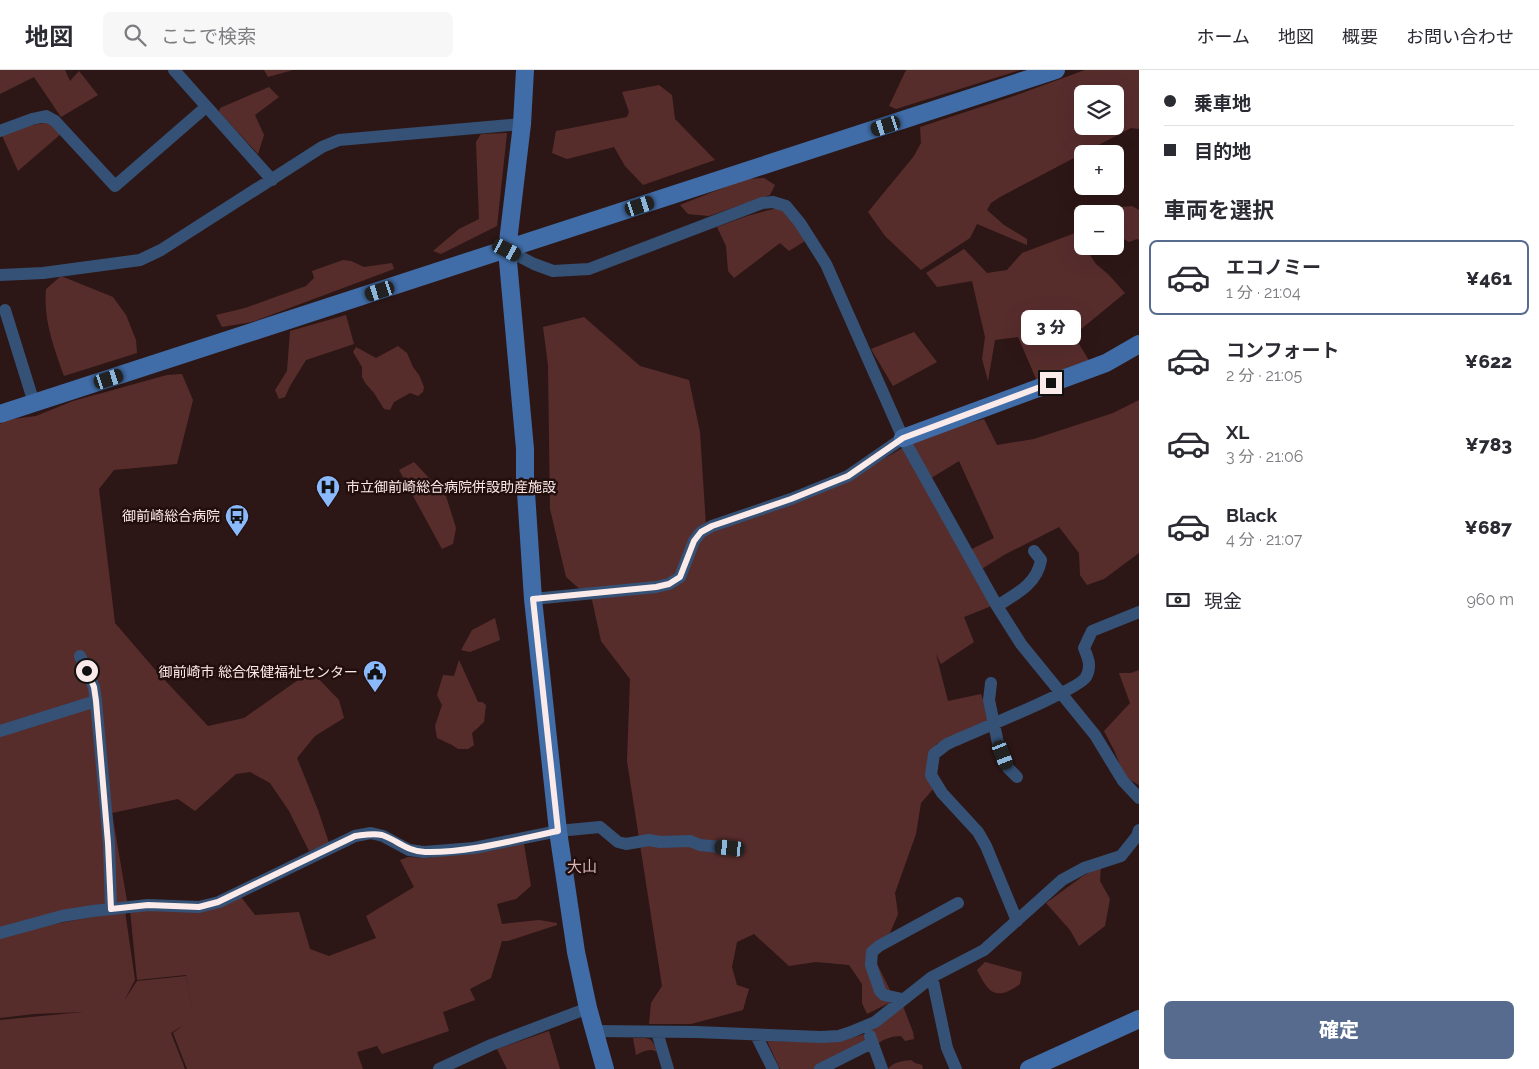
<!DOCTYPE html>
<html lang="ja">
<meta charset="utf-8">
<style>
body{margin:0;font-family:Raleway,"Noto Sans JP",sans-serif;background:#f7f7f7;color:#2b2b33;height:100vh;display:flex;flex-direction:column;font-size:19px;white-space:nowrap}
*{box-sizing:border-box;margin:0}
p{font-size:16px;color:#7c7c81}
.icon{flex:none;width:28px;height:28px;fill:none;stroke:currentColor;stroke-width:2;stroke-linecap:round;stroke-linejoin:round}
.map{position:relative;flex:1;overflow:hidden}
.details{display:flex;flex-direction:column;background:#fff;width:400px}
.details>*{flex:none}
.banner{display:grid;align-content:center;height:110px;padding:0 25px;background:#fff}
.buttons{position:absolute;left:1074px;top:15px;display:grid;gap:10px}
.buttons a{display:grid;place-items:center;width:50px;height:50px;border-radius:8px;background:#fff;box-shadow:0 5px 20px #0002;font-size:25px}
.end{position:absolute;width:22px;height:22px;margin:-11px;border:6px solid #faeae9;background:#111;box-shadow:0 0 0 2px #111}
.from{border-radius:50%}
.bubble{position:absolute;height:35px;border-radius:8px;background:#fff;box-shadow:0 5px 20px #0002;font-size:16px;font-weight:800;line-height:35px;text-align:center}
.car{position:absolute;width:15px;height:30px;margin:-15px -8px;border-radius:6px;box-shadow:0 0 4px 1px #0007;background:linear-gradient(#222 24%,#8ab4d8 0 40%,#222 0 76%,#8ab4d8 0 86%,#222 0)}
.banner b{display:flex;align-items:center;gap:18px;height:48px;font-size:19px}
.banner b+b{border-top:1px solid #e1e1e2}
.banner i{width:12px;height:12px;background:#2b2b33}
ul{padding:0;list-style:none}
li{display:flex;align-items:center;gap:15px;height:75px;margin:0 10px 8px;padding:0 15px;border:2px solid transparent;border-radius:8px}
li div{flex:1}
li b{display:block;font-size:19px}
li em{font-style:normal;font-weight:800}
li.current{border-color:#566b8d}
li>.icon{width:45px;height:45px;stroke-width:1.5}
h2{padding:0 25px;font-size:22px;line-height:60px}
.pay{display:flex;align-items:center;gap:12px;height:55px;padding:0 25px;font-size:19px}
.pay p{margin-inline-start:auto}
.cta{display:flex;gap:10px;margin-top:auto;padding:10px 25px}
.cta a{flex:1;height:58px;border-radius:8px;background:#566b8d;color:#fff;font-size:20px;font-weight:800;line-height:58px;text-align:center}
header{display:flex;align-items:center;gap:30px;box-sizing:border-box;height:70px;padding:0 25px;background:#fff;border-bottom:1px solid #e1e1e2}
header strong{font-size:24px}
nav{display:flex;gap:28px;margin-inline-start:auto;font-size:18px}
.search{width:350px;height:45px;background:#f7f7f7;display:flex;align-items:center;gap:12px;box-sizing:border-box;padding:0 18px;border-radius:8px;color:#7c7c81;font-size:19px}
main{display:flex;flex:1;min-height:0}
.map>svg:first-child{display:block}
</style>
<header>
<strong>地図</strong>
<div class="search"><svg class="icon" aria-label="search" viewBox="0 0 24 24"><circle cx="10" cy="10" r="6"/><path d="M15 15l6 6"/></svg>ここで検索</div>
<nav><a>ホーム</a><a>地図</a><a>概要</a><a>お問い合わせ</a></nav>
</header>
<main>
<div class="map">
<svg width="1139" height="999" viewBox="0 0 1139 999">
<rect width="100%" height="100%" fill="#2d1716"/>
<path fill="#572d2c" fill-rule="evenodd" d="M 0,0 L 65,0 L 70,11 L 79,1 L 98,25 L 61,47 L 34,7 L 0,24 Z
M 264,0 L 293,0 L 268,7 Z
M 906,0 L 1020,0 L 896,39 L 889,36 Z
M 1085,0 L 1139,0 L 1139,59 L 1131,58 L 1000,127 L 991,133 L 987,140 L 1004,155 L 1027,169 L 1027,175 L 977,154 L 970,168 L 921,200 L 885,166 L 868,142 L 914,86 L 921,73 L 920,57 L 1014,26 ZM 1082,24 L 1115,24 L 1115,56 L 1082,56 Z
M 659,15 L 672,25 L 675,49 L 715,90 L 643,115 L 625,96 L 614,77 L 567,89 L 552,83 L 556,61 L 627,47 L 629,42 L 622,22 Z
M 269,17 L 279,27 L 255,45 L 264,65 L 258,84 L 219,42 L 220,38 Z
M 55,51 L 62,63 L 18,101 L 0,61 Z
M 507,63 L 497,156 L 441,184 L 433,181 L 459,159 L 479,149 L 476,72 L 481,64 Z
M 764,108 L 775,115 L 770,125 L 709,146 L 688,144 L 680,135 L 745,109 Z
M 1132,136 L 1139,140 L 1139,170 L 1137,169 L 1129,172 L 1115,164 L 1115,144 L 1104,144 L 1102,139 Z
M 777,138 L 787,142 L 805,171 L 789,181 L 780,173 L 734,208 L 728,201 L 726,176 L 717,157 L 747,146 Z
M 1075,163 L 1082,174 L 1082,176 L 1084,176 L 1096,194 L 1109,205 L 1125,223 L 1075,264 L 1071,261 L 1090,292 L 1037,311 L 1018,267 L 995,270 L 988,311 L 982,289 L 985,267 L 972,211 L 937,217 L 926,203 L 964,179 L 987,203 L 1007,200 L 1022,183 Z
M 343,190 L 351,191 L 364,197 L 392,193 L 394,199 L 252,252 L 222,257 L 216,245 L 245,238 L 306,216 L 314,208 L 312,201 Z
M 61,206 L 113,227 L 126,245 L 136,270 L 137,283 L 64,306 C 54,278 43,249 46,219 Z
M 346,245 L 354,274 L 306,290 L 290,316 L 285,327 L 279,329 L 275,320 L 287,301 L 290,261 Z
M 584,247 L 640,296 L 689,310 L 700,362 L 706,456 L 829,420 L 906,376 L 994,535 L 964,547 L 974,572 L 941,594 L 936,584 L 948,631 L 981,624 L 991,654 L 936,674 L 931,705 L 935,717 L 921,733 L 916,764 L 895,823 L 898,844 L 890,863 L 870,880 L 895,930 L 867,944 L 862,933 L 862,914 L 849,895 L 816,892 L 789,896 L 754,864 L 737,872 L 732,897 L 737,915 L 749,919 L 743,940 L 691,954 L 649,954 L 651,933 L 662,916 L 627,691 L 630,609 L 601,571 L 592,530 L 566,507 L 550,439 L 548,295 L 543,257 Z
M 914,262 L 937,292 L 893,316 L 871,279 Z
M 398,276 L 407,283 L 413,297 L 419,305 L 424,317 L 423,322 L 418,326 L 410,323 L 394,332 L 390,340 L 384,339 L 374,323 L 366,314 L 362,307 L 362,297 L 353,282 L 356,277 L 376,288 Z
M 182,304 L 193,330 L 177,394 L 114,400 L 99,419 L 115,553 L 158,603 L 208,656 L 244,648 L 311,601 L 339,630 L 344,648 L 315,666 L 297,688 L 318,740 L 329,773 L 309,781 L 289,741 L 270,713 L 250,702 L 236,704 L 195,741 L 178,729 L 112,743 L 128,837 L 0,858 L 0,354 L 6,350 L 36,346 L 73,331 L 167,305 Z
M 1139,330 L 1139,483 L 1104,509 L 1087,515 L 1080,505 L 1079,483 L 1059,457 L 1004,485 L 980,500 L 968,481 L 994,468 L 959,391 L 928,410 L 912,374 L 917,368 L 984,349 L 997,375 L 1034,369 L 1113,343 Z
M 414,392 L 446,426 L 456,458 L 453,474 L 442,479 L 399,400 Z
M 495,548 L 500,570 L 470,582 L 461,580 L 472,560 Z
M 459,590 L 478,632 L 482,632 L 486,635 L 484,652 L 472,663 L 474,675 L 468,679 L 458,679 L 452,675 L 437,668 L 435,656 L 442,635 L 437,625 L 443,605 L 454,606 Z
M 1139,600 L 1139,715 L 1125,707 L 1114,680 L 1104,661 L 1130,633 L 1119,603 L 1131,603 Z
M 524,774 L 531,816 L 516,829 L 497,834 L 502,854 L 539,850 L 557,853 L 557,855 L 508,871 L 502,871 L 491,908 L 470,919 L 475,930 L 443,942 L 449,961 L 382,984 L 377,976 L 357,982 L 363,999 L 187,999 L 173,963 L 183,955 L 171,963 L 185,999 L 0,999 L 0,950 L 83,942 L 34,944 L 0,948 L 0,864 L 125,841 L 135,910 L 124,931 L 137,911 L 186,906 L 194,949 L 186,905 L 137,910 L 130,840 L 241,827 L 255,845 L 299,842 L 310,879 L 329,886 L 376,868 L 366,846 L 414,817 L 400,790 L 408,787 L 427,788 Z
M 1101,796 L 1100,811 L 1110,829 L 1105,856 L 1079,876 L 1070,860 L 1046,833 L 1083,806 Z
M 985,892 L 1022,902 L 1020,914 C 996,931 989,924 977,900 Z
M 903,936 L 913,962 L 914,969 L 905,971 L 901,966 C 892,966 883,969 876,975 L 871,959 Z
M 549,961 L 560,999 L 507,999 L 497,979 Z
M 865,964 L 868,972 L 815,999 L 780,999 L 767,971 L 838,972 Z
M 633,968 C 649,968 652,966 657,982 C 650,978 644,981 636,985 Z
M 911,990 L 915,993 L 922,995 L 923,999 L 888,999 C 893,992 903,991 911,990 Z"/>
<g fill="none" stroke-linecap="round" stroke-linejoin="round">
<path stroke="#355175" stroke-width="12" d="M 174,0 L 272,110
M 0,61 L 32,49 L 46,46 L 55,51 L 115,116 L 206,37
M 507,180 L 534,194 L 553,201 L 589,199 L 762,133 L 773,132 L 786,136 L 800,153 L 826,194 L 903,368 L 997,536 L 1021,574 L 1095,665 L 1123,711 L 1139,728
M 0,205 L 43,203 L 140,190 L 161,180 L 322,77 L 339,70 L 522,54
M 5,240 L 34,333
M 533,529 L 656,517 L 669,514 L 680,507 L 694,471 L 701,462 L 712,456 L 791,429 L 848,406 L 903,368
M 997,536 C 1016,524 1037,514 1041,490 L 1034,481
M 80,586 L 94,617 L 96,631 L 109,773 L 111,839
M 991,613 L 989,630 L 998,673 L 1008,698 L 1017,707
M 0,661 L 96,631
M 1017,851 L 986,776 L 978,762 L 942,723 L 931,705 L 934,684 L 947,674 C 968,664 1079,620 1086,607 C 1092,596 1088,588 1084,578 L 1092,561 L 1139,542
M 0,863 L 62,846 L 93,841 L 148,835 L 199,837 L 219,832 L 355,766 L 371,763 L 383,766 L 409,780 L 424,782 L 474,778 L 558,761 L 600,757 L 618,772 L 626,774 L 649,770 L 660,772 L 690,771 L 700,775 L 730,778
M 932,907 L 947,978 L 956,999
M 902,929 L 884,925 L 880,921 L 871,895 L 872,882 L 879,876 L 958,833
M 594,961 L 696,962 L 821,967 L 839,966 L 851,962 L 875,952 L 932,907 L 984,880 L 1062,810 L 1084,798 L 1121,786 L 1137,766 L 1139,760
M 657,962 L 668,999
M 756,965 L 773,999
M 870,966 L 882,999
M 439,999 L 491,975 L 588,938
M 820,999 L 872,973"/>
<path stroke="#406ca7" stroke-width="18" d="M 525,0 L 522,54 L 507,180 L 525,379 L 525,407 L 533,529 L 558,761 L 576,882 L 588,938 L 605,999
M 0,344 L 1056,0
M 903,368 L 1106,293 L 1139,274
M 1029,999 L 1139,949"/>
</g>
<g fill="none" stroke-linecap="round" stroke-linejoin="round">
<path stroke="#faeae9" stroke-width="6" d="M 87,601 L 94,617 L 96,631 L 108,773 L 111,839 L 148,835 L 199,837 L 218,832 L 355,766 C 364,765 373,763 382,765 C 397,770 408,782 425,782 C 469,783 514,770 558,761 L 533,529 L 656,517 L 669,514 L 680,507 L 694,471 L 701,462 L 712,456 L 791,429 L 848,406 L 903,368 L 1051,313"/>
</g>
<defs>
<g id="hospital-pin" transform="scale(1.25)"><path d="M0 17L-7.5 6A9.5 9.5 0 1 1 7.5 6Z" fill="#8abafc" stroke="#230e0e"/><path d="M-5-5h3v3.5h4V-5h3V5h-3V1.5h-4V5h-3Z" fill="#111"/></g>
<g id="bus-pin" transform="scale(1.25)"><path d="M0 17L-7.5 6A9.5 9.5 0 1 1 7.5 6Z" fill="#8abafc" stroke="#230e0e"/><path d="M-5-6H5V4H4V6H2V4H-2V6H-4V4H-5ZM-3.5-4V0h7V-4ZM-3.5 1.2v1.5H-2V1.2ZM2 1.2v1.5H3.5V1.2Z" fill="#111"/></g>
<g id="civic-pin" transform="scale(1.25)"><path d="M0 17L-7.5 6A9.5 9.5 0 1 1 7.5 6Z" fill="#8abafc" stroke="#230e0e"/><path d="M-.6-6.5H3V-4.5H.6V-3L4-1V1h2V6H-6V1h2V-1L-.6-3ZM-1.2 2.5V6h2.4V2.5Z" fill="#111"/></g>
</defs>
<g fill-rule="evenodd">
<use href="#hospital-pin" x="328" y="417"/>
<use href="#bus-pin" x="237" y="446"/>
<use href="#civic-pin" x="375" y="602"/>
</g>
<g text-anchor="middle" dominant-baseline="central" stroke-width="5" stroke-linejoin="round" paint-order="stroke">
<g font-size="14" fill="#faeae9" stroke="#230e0e" text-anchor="end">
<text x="346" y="417" text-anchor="start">市立御前崎総合病院併設助産施設</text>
<text x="220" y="446">御前崎総合病院</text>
<text x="358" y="602">御前崎市 総合保健福祉センター</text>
</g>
<g font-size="15" fill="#d7b8b6" stroke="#230e0e">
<text x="582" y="797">大山</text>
</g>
</g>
</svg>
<div class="buttons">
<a><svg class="icon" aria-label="layers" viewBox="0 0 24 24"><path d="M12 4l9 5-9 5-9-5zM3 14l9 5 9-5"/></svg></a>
<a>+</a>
<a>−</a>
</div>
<i class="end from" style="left:87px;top:601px"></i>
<i class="end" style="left:1051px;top:313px"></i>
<div class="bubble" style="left:1021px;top:240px;width:60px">3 分</div>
<i class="car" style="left:886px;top:56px;rotate:252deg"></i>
<i class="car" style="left:640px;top:136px;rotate:72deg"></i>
<i class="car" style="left:507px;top:180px;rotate:118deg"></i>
<i class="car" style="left:380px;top:221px;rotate:252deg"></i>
<i class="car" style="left:109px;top:309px;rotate:72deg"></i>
<i class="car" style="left:1003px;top:685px;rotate:159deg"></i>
<i class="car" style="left:730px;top:778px;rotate:276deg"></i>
</div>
<section class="details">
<div class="banner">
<b><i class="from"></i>乗車地</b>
<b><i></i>目的地</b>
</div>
<h2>車両を選択</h2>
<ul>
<li class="current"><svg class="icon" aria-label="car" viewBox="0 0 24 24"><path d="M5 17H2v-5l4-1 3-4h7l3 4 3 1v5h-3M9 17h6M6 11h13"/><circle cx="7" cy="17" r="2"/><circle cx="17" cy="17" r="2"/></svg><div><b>エコノミー</b><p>1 分 · 21:04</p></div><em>¥461</em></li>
<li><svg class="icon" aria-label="car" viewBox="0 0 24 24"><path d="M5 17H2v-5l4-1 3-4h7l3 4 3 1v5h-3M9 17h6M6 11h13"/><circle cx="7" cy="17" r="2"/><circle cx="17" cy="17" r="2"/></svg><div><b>コンフォート</b><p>2 分 · 21:05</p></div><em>¥622</em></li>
<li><svg class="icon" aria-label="car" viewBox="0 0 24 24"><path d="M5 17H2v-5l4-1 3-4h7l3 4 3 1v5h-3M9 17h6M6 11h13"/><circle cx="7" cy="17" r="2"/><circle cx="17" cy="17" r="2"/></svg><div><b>XL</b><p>3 分 · 21:06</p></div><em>¥783</em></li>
<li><svg class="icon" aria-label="car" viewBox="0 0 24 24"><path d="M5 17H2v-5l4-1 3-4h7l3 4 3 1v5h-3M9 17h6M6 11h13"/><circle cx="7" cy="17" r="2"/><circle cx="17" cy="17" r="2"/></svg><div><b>Black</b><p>4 分 · 21:07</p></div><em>¥687</em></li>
</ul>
<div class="pay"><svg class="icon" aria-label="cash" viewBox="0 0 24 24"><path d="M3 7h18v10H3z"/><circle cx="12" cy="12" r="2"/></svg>現金<p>960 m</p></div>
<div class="cta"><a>確定</a></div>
</section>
</main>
